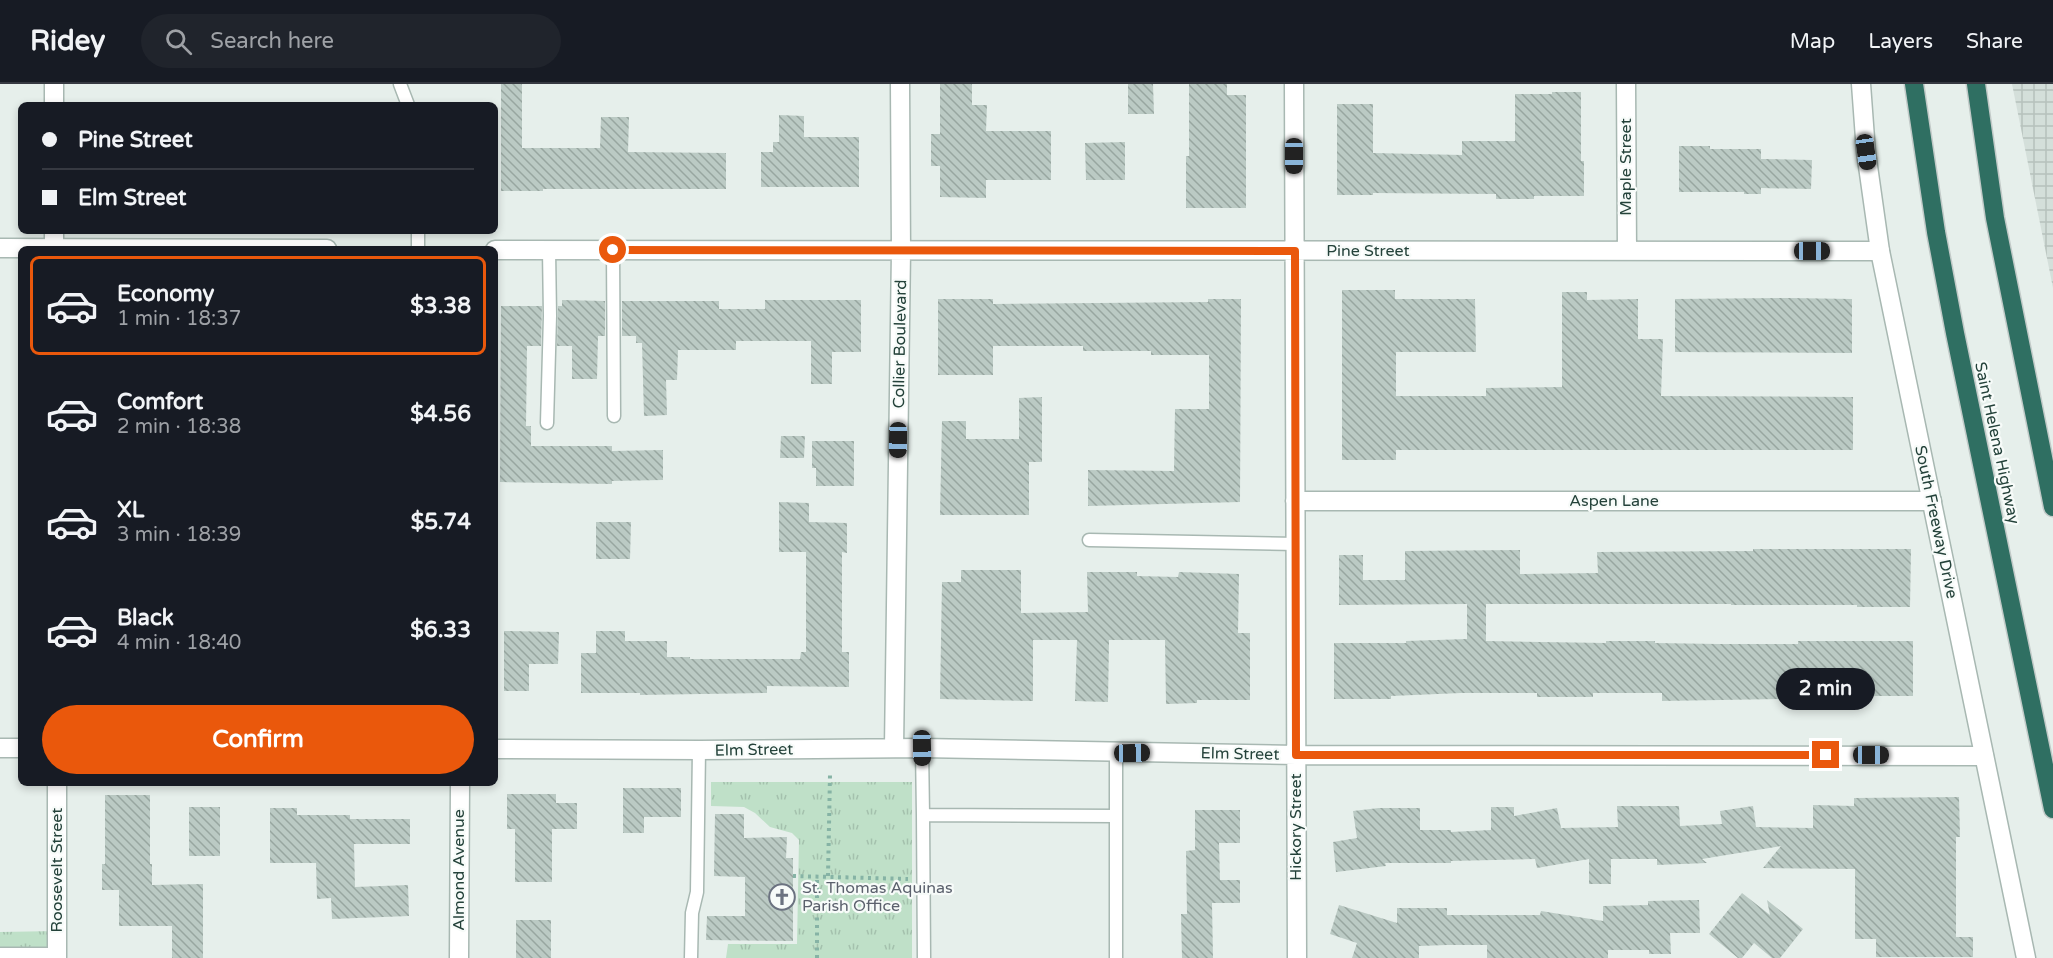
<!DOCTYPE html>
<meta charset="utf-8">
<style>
body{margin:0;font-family:"Varela Round",sans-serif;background:#20242c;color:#f1f3f6;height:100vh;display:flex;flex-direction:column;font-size:22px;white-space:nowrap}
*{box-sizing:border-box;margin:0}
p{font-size:20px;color:#9ea1a6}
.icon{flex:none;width:33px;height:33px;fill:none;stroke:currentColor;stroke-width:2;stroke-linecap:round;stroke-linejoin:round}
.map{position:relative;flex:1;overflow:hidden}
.drawer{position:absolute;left:18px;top:162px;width:480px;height:540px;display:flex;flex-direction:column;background:#171b24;border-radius:9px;box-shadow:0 3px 9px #0003}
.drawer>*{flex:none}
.guide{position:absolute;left:18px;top:18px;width:480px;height:132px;border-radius:9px;box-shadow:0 3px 9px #0003;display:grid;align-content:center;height:132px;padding:0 24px;background:#171b24}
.end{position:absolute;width:27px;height:27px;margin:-14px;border:8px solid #ea580c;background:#fff;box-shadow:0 0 0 3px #fff}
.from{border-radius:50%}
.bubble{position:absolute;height:42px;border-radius:21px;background:#171b24;box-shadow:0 3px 9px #0003;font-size:20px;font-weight:700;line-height:42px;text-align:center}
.car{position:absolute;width:18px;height:36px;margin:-18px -9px;border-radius:8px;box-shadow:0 0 4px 2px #0007;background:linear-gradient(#222 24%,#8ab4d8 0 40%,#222 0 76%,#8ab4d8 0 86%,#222 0)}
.guide b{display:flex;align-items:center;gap:21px;height:57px;font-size:22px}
.guide b+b{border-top:2px solid #363941}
.guide i{width:15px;height:15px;background:#f1f3f6}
ul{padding:10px 0 0;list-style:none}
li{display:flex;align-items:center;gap:18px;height:99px;margin:0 12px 9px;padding:0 12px;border:3px solid transparent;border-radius:9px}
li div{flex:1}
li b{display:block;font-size:22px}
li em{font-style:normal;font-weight:700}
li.on{border-color:#ea580c}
li>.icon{width:54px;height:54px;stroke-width:1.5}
.action{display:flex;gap:12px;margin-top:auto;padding:12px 24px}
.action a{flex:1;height:69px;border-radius:36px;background:#ea580c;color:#fff;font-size:24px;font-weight:700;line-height:69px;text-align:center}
header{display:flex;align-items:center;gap:36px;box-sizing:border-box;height:84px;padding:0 30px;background:#171b24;border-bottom:2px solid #363941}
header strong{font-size:28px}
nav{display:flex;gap:33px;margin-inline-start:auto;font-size:21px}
.search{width:420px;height:54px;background:#20242c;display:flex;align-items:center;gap:15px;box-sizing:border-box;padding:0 21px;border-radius:33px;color:#9ea1a6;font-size:22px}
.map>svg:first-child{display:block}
</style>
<header>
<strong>Ridey</strong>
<div class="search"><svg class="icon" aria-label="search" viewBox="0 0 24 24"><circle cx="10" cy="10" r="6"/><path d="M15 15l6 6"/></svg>Search here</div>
<nav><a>Map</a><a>Layers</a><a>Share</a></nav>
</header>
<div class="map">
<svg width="2053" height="874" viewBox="0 0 2053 874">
<defs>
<pattern id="industrial-grid" width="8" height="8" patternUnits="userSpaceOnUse" patternTransform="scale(1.5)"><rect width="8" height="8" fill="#d4dfda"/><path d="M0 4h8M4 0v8" fill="none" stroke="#b6c1bc"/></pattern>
<pattern id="grass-tufts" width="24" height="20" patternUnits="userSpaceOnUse" patternTransform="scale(1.5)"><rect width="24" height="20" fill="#bfe0c8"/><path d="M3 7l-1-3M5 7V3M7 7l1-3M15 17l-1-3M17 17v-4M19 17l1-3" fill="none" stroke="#a4c1ad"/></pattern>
<pattern id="building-back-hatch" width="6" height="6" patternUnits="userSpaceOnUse" patternTransform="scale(1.5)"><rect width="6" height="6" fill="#bbcac4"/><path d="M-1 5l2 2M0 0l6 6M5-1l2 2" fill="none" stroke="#98a6a0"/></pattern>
</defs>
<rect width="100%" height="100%" fill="#e6efeb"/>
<path fill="url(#industrial-grid)" d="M 2012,0 L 2053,0 L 2053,204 Z"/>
<path fill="url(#grass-tufts)" d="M 711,698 L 912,698 L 912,874 L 726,874 L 728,860 L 797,860 L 799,756 L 792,749 L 770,743 L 755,729 L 744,723 L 711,722 Z
M 57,847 L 57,874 L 0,874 L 0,848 Z"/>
<path fill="url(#building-back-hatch)" d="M 501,0 L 522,0 L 522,64 L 600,64 L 601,33 L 629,33 L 628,68 L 726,69 L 726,105 L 543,105 L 543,107 L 501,107 Z
M 940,0 L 972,0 L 972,21 L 987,21 L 986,47 L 1051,47 L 1051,96 L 986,96 L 986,114 L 940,113 L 940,82 L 931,82 L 931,50 L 940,50 Z
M 1128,0 L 1153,0 L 1154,30 L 1128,30 Z
M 1189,0 L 1227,0 L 1227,11 L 1246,11 L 1246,124 L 1186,124 L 1186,72 L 1189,72 Z
M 1552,8 L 1581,8 L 1581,77 L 1584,77 L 1584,112 L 1534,112 L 1534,115 L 1496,115 L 1496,110 L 1373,109 L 1373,111 L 1337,111 L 1337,20 L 1373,20 L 1373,69 L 1462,71 L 1462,57 L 1515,57 L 1515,10 L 1552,10 Z
M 779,31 L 804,32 L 804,53 L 859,53 L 859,103 L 761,103 L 761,68 L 773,68 L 773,58 L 779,58 Z
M 1125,58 L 1125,96 L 1086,96 L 1085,59 Z
M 1679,62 L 1710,62 L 1710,65 L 1761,65 L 1761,75 L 1812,76 L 1811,105 L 1761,104 L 1761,110 L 1744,110 L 1744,108 L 1679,108 Z
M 1342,206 L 1395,206 L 1395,215 L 1475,215 L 1476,268 L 1396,268 L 1396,312 L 1486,312 L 1486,304 L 1562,303 L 1562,208 L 1587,208 L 1587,216 L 1638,215 L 1638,255 L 1663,255 L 1661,312 L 1853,313 L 1853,366 L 1396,366 L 1396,376 L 1342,376 Z
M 1790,214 L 1852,215 L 1852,269 L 1675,268 L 1675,215 Z
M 938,215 L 993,215 L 993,220 L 1208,218 L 1208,215 L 1241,215 L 1240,418 L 1088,422 L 1088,386 L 1174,387 L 1175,325 L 1209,325 L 1209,271 L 1151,271 L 1151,267 L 1083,267 L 1083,262 L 993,262 L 993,291 L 938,291 Z
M 562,216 L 605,217 L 605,252 L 598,252 L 597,295 L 572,295 L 572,262 L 557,262 L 558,222 L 562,222 Z
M 765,216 L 861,216 L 861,268 L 832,268 L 832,300 L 811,300 L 811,257 L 736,257 L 736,266 L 678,266 L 677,296 L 666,296 L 667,331 L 644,332 L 642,259 L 636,259 L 636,252 L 622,252 L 622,217 L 719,217 L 719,225 L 765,225 Z
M 501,222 L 542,222 L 541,262 L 527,262 L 526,342 L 531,342 L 531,362 L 612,362 L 612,367 L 663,366 L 663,396 L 612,397 L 612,400 L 500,398 Z
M 1042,313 L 1042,378 L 1029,378 L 1029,431 L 940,431 L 942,337 L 966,337 L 966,355 L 1019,355 L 1019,314 Z
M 781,352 L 805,352 L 804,374 L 780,374 Z
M 812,357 L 854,357 L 854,402 L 816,402 L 816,384 L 812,384 Z
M 779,418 L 809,419 L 809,438 L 847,439 L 847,469 L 842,468 L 842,568 L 849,568 L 849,603 L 767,602 L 767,609 L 640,611 L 640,609 L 581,609 L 581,569 L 596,569 L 596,547 L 625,547 L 625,557 L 667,557 L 667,573 L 690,573 L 690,575 L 800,575 L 801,568 L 806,568 L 806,468 L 779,468 Z
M 596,438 L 631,438 L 630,475 L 596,475 Z
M 1753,465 L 1911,465 L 1910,523 L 1857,523 L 1857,521 L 1731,521 L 1731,520 L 1486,520 L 1486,557 L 1606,559 L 1606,557 L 1655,557 L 1655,559 L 1718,560 L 1798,560 L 1798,557 L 1913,557 L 1913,612 L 1783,612 L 1783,615 L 1662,617 L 1662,609 L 1593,609 L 1593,613 L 1537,613 L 1537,609 L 1461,609 L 1391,612 L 1391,615 L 1334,615 L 1334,559 L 1406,559 L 1406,557 L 1467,555 L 1467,520 L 1339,521 L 1339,471 L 1363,471 L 1363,496 L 1405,496 L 1405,467 L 1520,466 L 1520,490 L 1598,489 L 1597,468 L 1753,467 Z
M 961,486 L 1021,486 L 1021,529 L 1088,528 L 1087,488 L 1137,488 L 1137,492 L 1178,493 L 1179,488 L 1239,490 L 1238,549 L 1250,549 L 1250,616 L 1197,616 L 1197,619 L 1166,620 L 1165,556 L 1109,556 L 1108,618 L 1075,617 L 1077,556 L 1033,556 L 1033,617 L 940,615 L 942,498 L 961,498 Z
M 504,547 L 559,548 L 558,580 L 529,580 L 529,607 L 504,607 Z
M 623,704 L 681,704 L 681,733 L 644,733 L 644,749 L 623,749 Z
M 507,710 L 556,710 L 556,719 L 577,719 L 577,745 L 552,745 L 552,798 L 515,798 L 515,745 L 507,745 Z
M 105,711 L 150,711 L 150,780 L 152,780 L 152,801 L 203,800 L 203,874 L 172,874 L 172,842 L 119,842 L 119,806 L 102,806 L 102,780 L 105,780 Z
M 1959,713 L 1960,753 L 1956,753 L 1956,853 L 1973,853 L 1973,873 L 1876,873 L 1876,855 L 1855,855 L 1855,785 L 1763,784 L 1781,762 L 1702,775 L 1707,779 L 1657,781 L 1657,775 L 1611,775 L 1611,800 L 1589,800 L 1589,775 L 1537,784 L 1535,775 L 1451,777 L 1451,779 L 1385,779 L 1386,782 L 1336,788 L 1333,758 L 1357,754 L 1353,727 L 1379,724 L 1420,724 L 1420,746 L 1451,746 L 1451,748 L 1491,746 L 1491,723 L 1514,723 L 1514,732 L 1557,724 L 1561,744 L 1618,743 L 1617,722 L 1679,722 L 1680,742 L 1722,740 L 1720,727 L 1753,722 L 1756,743 L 1813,744 L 1813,721 L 1854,722 L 1854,714 Z
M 189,723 L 220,723 L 220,772 L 189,772 Z
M 270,724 L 297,724 L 297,731 L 350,731 L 350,735 L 410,735 L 410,760 L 354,760 L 355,803 L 408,801 L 409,832 L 332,835 L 331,814 L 317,815 L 316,779 L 270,779 Z
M 1195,726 L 1240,726 L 1240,759 L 1219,759 L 1220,796 L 1240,796 L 1240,819 L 1212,819 L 1213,874 L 1182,874 L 1181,830 L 1187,830 L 1186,767 L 1195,766 Z
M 715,730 L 744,730 L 744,754 L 787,753 L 786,774 L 793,774 L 793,857 L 706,856 L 707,832 L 745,832 L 745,793 L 714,792 Z
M 1742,809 L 1770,831 L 1767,816 L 1803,845 L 1780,874 L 1772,874 L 1754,859 L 1742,874 L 1738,874 L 1709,850 Z
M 1699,816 L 1700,849 L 1670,849 L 1671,870 L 1649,870 L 1649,866 L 1608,866 L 1608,874 L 1487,874 L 1487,861 L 1447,861 L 1419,862 L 1419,874 L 1352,874 L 1357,859 L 1330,850 L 1339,821 L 1397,839 L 1397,824 L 1447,824 L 1447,831 L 1540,831 L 1541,827 L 1603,837 L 1603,822 L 1648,821 L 1648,817 Z
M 516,836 L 551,836 L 551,874 L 516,874 Z"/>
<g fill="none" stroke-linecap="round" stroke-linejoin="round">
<g stroke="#a8b8b2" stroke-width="15">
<path id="service" d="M 400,0 L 408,21
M 418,147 L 418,165
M 613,166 L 614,332
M 547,339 L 550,232 L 549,166
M 1089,456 L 1296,460
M 922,664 L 923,731
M 1116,669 L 1116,732
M 691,874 L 692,829 L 697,808 L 699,666
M 924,874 L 923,731 L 1116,732 L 1116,874"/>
</g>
<g stroke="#a8b8b2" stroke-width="21">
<path id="minor" d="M 1294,0 L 1297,874
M 1626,0 L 1627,167
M 54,21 L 54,0
M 0,164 L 327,165
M 54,165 L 54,147
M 495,166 L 1880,167
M 1295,417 L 1932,417
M 0,664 L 21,664
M 894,664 L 901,167 L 900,0
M 495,665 L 699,666 L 922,664 L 1296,671 L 1984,672
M 0,873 L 57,873
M 57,874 L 57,699
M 459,874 L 460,699"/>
</g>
<g stroke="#a8b8b2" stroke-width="21">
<path id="tertiary" d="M 1861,0 L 1866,68 L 1880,167 L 2026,874"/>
</g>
<g stroke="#c2cac8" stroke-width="21">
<path id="motorway" d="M 1914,0 L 1936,148 L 1955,249 L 2053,725
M 1976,0 L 1995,134 L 2053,423"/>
</g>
<path stroke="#86b3a5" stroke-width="4" stroke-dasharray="3 4.5" stroke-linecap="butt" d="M 793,792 L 908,795
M 828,792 L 830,691
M 817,874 L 817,792"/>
<use href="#service" stroke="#fff" stroke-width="12"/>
<use href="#minor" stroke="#fff" stroke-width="18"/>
<use href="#tertiary" stroke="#fff" stroke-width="18"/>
<use href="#motorway" stroke="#2f6f62" stroke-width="18"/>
</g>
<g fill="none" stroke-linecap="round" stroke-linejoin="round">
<path stroke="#ea580c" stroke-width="8" d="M 613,166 L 1295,167 L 1296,671 L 1826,671"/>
</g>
<defs>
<g id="church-ring" transform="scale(1.35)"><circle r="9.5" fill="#f7fbf9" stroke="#6b7280" stroke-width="1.5"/><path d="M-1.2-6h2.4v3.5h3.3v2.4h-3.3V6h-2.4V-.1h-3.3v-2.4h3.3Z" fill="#6b7280"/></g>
</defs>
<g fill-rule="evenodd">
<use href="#church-ring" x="782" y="813"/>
</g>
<g text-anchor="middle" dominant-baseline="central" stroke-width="4.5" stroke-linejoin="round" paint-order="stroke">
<g font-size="16" fill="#24423a" stroke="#f7fbf9">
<text transform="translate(1626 83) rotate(-90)">Maple Street</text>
<text x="1368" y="167">Pine Street</text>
<text transform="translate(900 260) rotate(-89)">Collier Boulevard</text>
<text transform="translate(1997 359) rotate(78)">Saint Helena Highway</text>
<text x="1614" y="417">Aspen Lane</text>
<text transform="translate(1936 438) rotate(78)">South Freeway Drive</text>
<text transform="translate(754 666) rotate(-1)">Elm Street</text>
<text transform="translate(1240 670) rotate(1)">Elm Street</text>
<text transform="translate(1296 743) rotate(-90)">Hickory Street</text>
<text transform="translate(57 786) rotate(-90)">Roosevelt Street</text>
<text transform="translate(459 786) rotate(-90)">Almond Avenue</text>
</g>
<g font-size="16" fill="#5b616d" stroke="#f7fbf9" text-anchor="start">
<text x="802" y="804">St. Thomas Aquinas<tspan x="802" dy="18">Parish Office</tspan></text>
</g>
</g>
</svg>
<i class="end from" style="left:613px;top:166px"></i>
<i class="end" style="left:1826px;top:671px"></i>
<div class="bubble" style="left:1776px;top:584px;width:99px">2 min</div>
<i class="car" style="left:1866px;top:68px;rotate:172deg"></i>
<i class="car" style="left:1294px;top:72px;rotate:180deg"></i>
<i class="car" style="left:1812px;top:167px;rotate:90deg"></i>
<i class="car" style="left:898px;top:356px;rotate:181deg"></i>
<i class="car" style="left:922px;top:664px;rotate:179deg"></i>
<i class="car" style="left:1132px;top:669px;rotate:89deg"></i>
<i class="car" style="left:1871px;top:671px;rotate:90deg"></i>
<div class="guide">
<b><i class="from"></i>Pine Street</b>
<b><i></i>Elm Street</b>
</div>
<section class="drawer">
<ul>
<li class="on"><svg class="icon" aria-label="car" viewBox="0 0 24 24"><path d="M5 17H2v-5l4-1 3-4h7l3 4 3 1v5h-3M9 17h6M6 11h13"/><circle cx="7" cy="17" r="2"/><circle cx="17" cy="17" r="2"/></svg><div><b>Economy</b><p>1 min · 18:37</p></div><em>$3.38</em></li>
<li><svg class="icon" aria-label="car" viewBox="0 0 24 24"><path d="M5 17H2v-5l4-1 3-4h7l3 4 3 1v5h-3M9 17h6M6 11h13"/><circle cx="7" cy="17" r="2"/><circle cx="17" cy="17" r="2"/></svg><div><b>Comfort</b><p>2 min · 18:38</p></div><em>$4.56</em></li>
<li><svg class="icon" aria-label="car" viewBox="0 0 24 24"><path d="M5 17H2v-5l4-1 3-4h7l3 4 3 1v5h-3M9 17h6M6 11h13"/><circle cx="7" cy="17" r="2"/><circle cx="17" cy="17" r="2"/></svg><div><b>XL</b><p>3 min · 18:39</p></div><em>$5.74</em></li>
<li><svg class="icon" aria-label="car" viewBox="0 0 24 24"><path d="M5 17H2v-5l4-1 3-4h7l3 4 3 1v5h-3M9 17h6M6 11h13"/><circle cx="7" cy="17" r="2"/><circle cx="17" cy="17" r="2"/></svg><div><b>Black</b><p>4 min · 18:40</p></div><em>$6.33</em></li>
</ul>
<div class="action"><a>Confirm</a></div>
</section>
</div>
